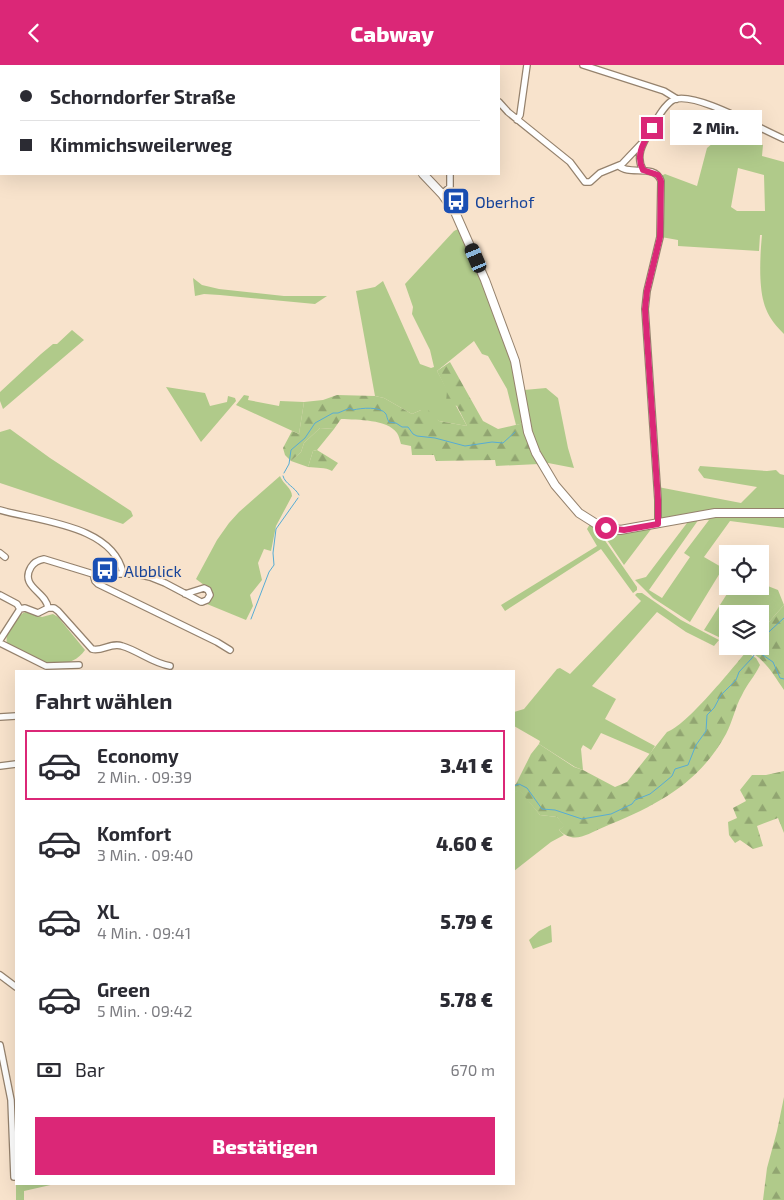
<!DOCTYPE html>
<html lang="de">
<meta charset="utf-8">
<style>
body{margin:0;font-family:"Exo 2",sans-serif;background:#f7f7f7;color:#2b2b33;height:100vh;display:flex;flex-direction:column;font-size:19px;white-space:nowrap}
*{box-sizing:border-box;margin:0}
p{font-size:16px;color:#7c7c81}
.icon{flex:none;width:28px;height:28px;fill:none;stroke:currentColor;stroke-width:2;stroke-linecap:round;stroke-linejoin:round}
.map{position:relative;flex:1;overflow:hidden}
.details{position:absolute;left:15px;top:605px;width:500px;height:515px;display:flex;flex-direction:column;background:#fff;border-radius:0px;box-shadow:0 5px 20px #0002}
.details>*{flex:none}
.guide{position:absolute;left:0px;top:0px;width:500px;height:110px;box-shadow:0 5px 20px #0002;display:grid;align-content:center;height:110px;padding:0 20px;background:#fff}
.fabs{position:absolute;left:719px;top:480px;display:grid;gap:10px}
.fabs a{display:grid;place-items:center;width:50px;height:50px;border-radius:0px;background:#fff;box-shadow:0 5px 20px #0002;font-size:25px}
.end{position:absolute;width:22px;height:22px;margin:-11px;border:6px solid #db2777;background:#fff;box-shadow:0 0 0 2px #fff}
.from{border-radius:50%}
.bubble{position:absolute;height:35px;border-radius:0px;background:#fff;box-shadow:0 5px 20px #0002;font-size:16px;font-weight:800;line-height:35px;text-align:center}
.car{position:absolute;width:15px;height:30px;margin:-15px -8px;border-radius:6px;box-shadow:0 0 4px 1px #0007;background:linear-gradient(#222 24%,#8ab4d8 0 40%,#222 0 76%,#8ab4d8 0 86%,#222 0)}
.guide b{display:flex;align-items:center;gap:18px;height:48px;font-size:19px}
.guide b+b{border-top:1px solid #e1e1e2}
.guide i{width:12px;height:12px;background:#2b2b33}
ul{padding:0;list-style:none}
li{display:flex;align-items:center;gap:15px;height:70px;margin:0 10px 8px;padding:0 10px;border:2px solid transparent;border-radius:0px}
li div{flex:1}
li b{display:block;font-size:19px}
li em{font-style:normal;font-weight:800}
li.active{border-color:#db2777}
li>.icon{width:45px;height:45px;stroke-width:1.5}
h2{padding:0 20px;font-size:22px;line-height:60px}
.pay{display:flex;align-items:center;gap:12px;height:55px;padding:0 20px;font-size:19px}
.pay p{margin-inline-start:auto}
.cta{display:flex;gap:10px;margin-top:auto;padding:10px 20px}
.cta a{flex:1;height:58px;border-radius:0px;background:#db2777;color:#fff;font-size:20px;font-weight:800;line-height:58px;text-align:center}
header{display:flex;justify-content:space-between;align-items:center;height:65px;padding:0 20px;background:#db2777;color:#fff;font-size:22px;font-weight:800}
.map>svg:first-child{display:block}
</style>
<header><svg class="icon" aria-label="back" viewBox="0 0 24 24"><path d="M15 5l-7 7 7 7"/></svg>Cabway<svg class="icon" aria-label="search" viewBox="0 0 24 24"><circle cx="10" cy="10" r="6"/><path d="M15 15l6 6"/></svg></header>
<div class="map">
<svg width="784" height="1135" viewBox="0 0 784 1135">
<defs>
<pattern id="forest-firs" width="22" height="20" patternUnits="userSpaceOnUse" patternTransform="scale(1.25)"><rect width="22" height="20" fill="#b0ca8a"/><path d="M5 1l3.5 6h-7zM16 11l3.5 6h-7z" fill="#91a571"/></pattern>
</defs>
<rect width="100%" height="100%" fill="#f8e3cc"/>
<path fill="#b0ca8a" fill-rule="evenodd" d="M 716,68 L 763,80 L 762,91 L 784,97 L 784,269 C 777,262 770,254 766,244 C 758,225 760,191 762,170 L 760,170 L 759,186 L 678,181 L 678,175 L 661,172 L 661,111 L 665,109 L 697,121 L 707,83 L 713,78 ZM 738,103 L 764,110 L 765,146 L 737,146 L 731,142 Z
M 460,163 L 511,289 L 524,358 L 516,360 L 507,324 L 488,291 L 482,289 L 474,276 L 437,306 L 467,361 L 439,356 L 421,345 L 412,349 L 384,333 L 375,331 L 356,226 L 375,222 L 383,216 L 420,299 L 431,303 L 434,302 L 430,285 L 412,249 L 413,242 L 405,219 L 454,166 Z
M 193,213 L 202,220 L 219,224 L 284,231 L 327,231 L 315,239 L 220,230 L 204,229 L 195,231 Z
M 72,265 L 84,275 L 3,344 L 0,336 L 0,327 L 41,289 L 53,279 L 57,279 Z
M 166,322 L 205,328 L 210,341 L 227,337 L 228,331 L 235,333 L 236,336 L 201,377 Z
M 546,323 L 558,333 L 568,383 L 574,403 L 543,397 L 531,367 L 524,325 Z
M 244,330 L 249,331 L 248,335 L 279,341 L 280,336 L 304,337 L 299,369 L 236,340 Z
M 320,363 L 334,364 L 317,385 L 313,386 L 308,402 L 291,396 L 301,387 L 304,378 Z
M 10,364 L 50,393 L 131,446 L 133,451 L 123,459 L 0,418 L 0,367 Z
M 700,401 L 767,406 L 776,405 L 780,409 L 784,410 L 784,445 L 660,455 L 658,422 L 741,438 L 757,422 L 704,413 L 698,405 Z
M 280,411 C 283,419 292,423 292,431 L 276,461 L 271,486 L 264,484 L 258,498 L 262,515 L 250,530 L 253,541 L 246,555 L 207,539 L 208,523 L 196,514 L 217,475 L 229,458 L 239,447 Z
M 784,450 L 784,463 L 730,456 L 704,492 L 723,503 L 690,557 L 653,533 L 635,515 L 646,512 L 687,458 L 688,455 L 706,451 ZM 699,454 L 709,455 L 684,488 L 690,492 L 662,533 L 649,525 Z
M 590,459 L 597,464 L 637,522 L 637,525 L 633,528 L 601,484 L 505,546 L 501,540 L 597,481 L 587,464 Z
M 652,463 L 624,500 L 603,469 L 605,466 L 616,468 Z
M 760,518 L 778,525 L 784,540 L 760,567 L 760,549 L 728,549 L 727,576 L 704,565 L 732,521 L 760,521 Z
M 637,528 L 642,528 L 681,555 L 719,575 L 714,581 L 686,567 L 657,547 L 592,621 L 616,634 L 605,654 L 655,681 L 650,689 L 601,668 L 591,685 L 583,680 L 581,684 L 583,705 L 575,702 L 539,679 L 540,676 L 514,661 L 514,647 L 524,644 L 557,604 L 560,603 L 570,609 L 641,536 L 635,530 Z
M 26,547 L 42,552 L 53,549 L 58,552 L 85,585 C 66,612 28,593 7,578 C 4,569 17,549 26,547 Z
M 519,724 L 540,750 L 557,752 L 565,761 L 559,765 L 564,770 L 551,777 L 514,806 L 514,728 Z
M 551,860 L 552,877 L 533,884 L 529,875 L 539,866 Z
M 16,1118 L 16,1119 L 55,1119 L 24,1126 L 24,1135 L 16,1135 Z"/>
<path fill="url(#forest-firs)" d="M 450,297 L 483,356 L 498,364 L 524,358 L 539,399 L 496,401 L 495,395 L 436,396 L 434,390 L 412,390 L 411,381 L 401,379 C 400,376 399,371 397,368 C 387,354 358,355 341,354 L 334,364 L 320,363 L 304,378 L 301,387 L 291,396 L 285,390 L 283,383 L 292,366 L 299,369 L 304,337 L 323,335 L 337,330 L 375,331 L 384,333 L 412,349 L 421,345 L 428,345 L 439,356 L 467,361 L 457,341 L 446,337 L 447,326 L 437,306 Z
M 317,385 L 338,398 L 332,406 C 325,402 317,403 308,402 L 313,386 Z
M 784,540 L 784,625 C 773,609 765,594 747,585 L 750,581 L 760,581 L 760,567 Z
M 746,587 L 756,593 L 760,600 C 755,611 747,619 742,630 C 735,642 733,656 726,669 C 698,720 655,741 604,762 C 587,769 574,780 559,765 L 564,761 L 557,752 L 540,750 L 519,725 L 514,728 L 514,720 L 516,719 L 531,689 L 539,679 L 574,702 L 583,705 L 615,722 L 627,717 L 667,667 C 686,661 731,605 746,587 Z
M 784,706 L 784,768 L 778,753 L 757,761 L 763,781 L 753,784 L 740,775 L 735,778 L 729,770 L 728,757 L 737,753 L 733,743 L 746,736 L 740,725 L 752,710 L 766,710 Z
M 784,1032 L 784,1135 L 763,1135 L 767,1103 L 777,1066 Z"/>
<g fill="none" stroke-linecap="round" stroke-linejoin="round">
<path stroke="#57acd4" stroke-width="1" d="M 61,0 L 62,1
M 284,408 L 289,399 L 291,385 L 305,373 L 315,358 L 333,348 L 338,348 L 350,343 L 353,345 C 361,343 381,341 386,349 C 387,351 387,354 389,357 L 396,358 L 402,362 L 408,362 L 413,369 L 417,371 L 435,373 L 465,381 L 492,377 L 503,378 L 515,367
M 283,411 C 285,419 295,422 299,430
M 251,554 L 269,507 L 274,500 L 273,488 L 276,464 L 298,433
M 760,575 L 784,553
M 757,586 L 773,597 L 780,613 L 784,614
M 514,721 L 519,719 L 527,723 L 542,744 L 555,745 L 582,754 L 611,749 L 632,739 L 635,735 L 650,729 L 660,721 L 672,711 L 675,704 L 688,700 L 696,680 L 706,666 L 707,650 L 714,643 L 721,630 L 736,615 L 739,607 L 752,593 L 757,586 L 757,581"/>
<g stroke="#95826d" stroke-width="8">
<path id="minor" d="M 424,0 L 424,1
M 475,0 L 476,1
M 583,0 L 664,26 L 677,34
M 499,37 L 508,47 L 570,97 L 585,117 L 590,117 L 600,108 L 622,99 L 641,79
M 517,55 L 520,50 L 527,0
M 619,101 C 629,111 655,98 661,116 L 660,172 L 647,226 L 645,244 L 658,435 L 658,459
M 643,105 C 635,91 643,78 650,66 C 656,56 663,41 673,35 C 694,25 762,65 784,74
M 442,129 L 450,122 L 450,109
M 0,445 C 38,456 113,460 123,508
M 0,488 L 5,492
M 93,509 L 95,516 L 98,519 L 217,577 L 230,585
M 0,530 L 17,539 L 20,544 L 25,543 L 38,548 L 48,543
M 48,543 C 47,527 19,522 31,502 C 34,497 39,495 44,494 L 93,509 L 136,509 L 150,512 L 165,518 L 201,537 L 202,537 L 207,535 L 210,530 L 208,525 L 204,523 L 185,529
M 48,543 L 54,543 L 58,546 L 92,584 C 102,587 111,577 122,581 C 139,586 152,598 170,601
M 0,575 L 20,544
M 0,578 L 46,601 L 79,600
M 0,652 L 16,651
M 0,701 L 16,699
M 0,910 L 16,922
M 0,980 L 11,1035 L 14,1112"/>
</g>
<g stroke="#95826d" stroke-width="10">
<path id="major" d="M 297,0 L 299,1
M 423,109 L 442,129 L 455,147 L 485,215 L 515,296 L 528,367 L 536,388 L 555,420 L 579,448 L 598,460 L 620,465 L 715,448 L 784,448"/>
</g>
<use href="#minor" stroke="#fff" stroke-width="5.5"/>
<use href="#major" stroke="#fff" stroke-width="8"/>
</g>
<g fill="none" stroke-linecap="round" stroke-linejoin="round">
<path stroke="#db2777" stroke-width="6" d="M 606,463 L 624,465 L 658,459 L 658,435 L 645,244 L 647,226 L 660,172 L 661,116 L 658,110 L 643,105 C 635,90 644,77 652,63"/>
</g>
<defs>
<g id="bus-square" transform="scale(1.4375)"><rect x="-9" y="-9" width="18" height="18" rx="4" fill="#1a4fb4" stroke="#f8e3cc"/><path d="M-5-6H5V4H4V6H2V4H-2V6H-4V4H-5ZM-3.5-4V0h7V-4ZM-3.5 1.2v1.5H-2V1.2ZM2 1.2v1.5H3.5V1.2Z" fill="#fff"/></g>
</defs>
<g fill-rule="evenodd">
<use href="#bus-square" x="456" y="136"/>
<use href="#bus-square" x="105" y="505"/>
</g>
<g text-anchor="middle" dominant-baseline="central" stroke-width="4.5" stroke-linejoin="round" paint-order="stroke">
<g font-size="16" fill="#164399" stroke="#f8e3cc" text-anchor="start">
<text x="475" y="136">Oberhof</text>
<text x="124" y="505">Albblick</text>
</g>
</g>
</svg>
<div class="fabs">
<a><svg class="icon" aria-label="locate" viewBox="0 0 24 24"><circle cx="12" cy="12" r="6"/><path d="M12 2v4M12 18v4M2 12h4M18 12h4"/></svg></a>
<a><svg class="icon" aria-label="layers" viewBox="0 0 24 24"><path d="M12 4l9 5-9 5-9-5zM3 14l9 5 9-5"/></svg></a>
</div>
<i class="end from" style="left:606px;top:463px"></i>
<i class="end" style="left:652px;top:63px"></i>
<div class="bubble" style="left:670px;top:45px;width:92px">2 Min.</div>
<i class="car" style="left:476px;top:193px;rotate:337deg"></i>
<div class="guide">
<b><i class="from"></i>Schorndorfer Straße</b>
<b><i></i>Kimmichsweilerweg</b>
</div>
<section class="details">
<h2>Fahrt wählen</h2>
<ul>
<li class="active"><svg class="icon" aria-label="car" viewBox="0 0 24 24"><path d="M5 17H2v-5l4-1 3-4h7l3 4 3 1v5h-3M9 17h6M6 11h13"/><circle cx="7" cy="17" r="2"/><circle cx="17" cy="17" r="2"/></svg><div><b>Economy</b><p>2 Min. · 09:39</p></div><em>3.41 €</em></li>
<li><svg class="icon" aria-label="car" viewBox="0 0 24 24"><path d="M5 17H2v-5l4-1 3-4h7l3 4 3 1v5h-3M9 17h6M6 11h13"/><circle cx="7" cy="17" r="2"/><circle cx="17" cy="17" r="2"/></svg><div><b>Komfort</b><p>3 Min. · 09:40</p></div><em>4.60 €</em></li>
<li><svg class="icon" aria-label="car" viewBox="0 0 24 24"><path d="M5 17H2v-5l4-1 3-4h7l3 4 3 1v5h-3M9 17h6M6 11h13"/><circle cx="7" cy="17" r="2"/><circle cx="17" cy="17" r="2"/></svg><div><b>XL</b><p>4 Min. · 09:41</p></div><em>5.79 €</em></li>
<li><svg class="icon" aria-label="car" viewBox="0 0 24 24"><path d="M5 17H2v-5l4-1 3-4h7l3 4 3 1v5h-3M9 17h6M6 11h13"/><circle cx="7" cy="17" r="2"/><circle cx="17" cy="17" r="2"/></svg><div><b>Green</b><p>5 Min. · 09:42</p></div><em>5.78 €</em></li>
</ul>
<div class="pay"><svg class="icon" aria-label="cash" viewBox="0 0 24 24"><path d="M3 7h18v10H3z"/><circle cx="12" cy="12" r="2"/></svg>Bar<p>670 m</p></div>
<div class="cta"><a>Bestätigen</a></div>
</section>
</div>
